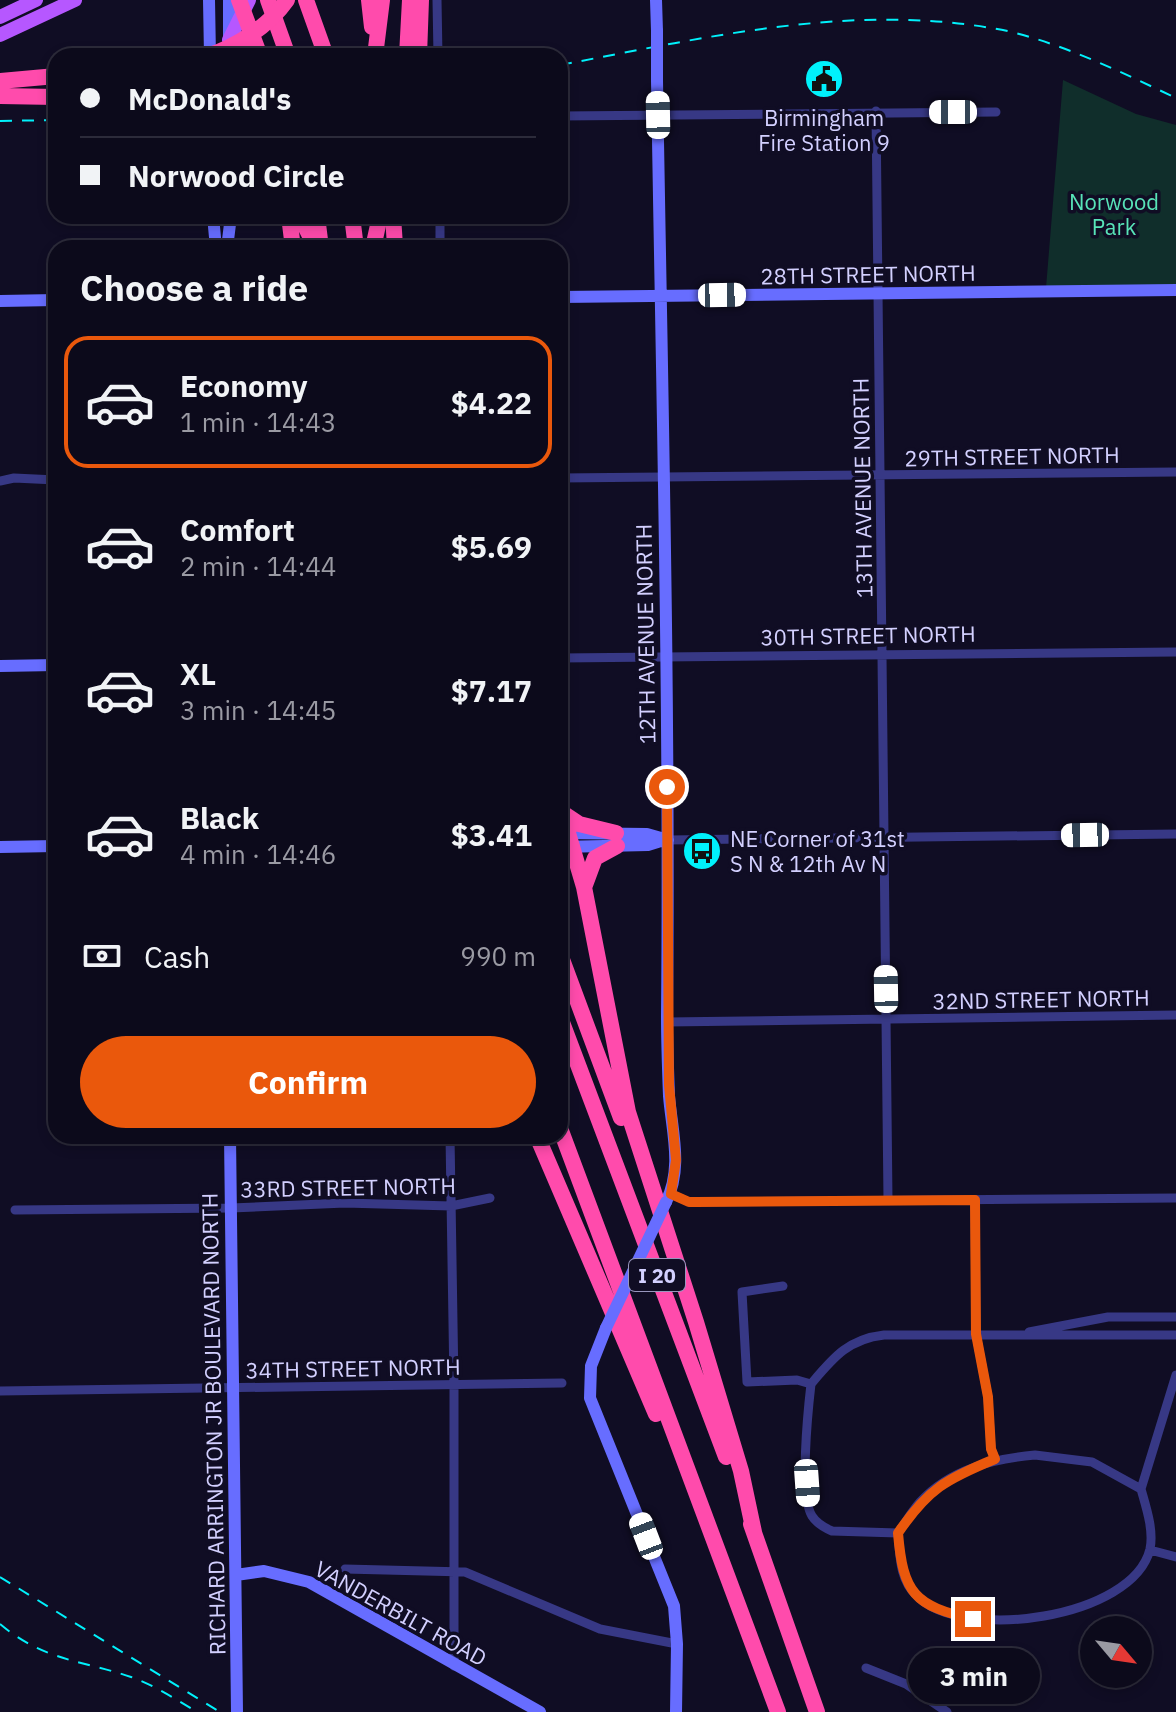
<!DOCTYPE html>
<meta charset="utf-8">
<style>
body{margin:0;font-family:"IBM Plex Sans",sans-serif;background:#151324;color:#f1f3f6;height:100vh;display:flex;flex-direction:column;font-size:30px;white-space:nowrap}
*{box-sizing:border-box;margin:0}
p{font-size:26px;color:#9a9aa3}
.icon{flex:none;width:44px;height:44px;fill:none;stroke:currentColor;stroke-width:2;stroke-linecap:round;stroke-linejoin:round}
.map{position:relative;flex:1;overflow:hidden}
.details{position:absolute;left:48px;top:240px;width:520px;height:904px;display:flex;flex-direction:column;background:#0c0a1b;border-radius:24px;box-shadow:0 4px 12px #0003,0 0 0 2px #2c2b3a}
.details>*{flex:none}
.top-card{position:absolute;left:48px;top:48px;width:520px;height:176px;border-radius:24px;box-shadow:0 4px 12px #0003,0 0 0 2px #2c2b3a;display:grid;align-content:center;height:176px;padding:0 32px;background:#0c0a1b}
.needle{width:52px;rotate:119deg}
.fabs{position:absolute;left:1080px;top:1616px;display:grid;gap:16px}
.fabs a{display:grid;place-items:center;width:72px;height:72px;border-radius:50%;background:#0c0a1b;box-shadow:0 4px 12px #0003,0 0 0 2px #2c2b3a;font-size:40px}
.end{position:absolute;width:36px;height:36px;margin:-18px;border:10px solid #ea580c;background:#fff;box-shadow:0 0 0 4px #fff}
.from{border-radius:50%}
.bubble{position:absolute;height:56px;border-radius:28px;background:#0c0a1b;box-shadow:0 4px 12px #0003,0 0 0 2px #2c2b3a;font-size:26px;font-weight:700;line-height:56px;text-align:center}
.car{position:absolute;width:24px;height:48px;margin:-24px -12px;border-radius:10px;box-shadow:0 0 6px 2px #0007;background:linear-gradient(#fff 24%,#345 0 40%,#fff 0 76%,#345 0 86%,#fff 0)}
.top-card b{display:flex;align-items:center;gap:28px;height:76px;font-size:30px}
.top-card b+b{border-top:2px solid #2c2b3a}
.top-card i{width:20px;height:20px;background:#f1f3f6}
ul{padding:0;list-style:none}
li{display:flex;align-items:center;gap:24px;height:132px;margin:0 16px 12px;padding:0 16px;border:4px solid transparent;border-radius:24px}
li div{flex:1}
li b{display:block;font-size:30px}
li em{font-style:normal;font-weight:700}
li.on{border-color:#ea580c}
li>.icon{width:72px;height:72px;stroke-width:1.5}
h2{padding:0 32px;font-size:36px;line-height:96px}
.pay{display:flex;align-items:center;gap:20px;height:88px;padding:0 32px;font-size:30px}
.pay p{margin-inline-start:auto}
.action{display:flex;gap:16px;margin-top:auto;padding:16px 32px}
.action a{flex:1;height:92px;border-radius:48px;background:#ea580c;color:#fff;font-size:32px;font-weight:700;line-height:92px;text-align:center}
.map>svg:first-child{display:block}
</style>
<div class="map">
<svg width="1176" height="1712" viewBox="0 0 1176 1712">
<rect width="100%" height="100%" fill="#100d24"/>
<path fill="#102e2b" d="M 1063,80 L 1136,114 L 1176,125 L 1176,285 L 1046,288 Z"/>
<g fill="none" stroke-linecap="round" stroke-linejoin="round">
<path stroke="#373885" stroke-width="9" d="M 437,0 L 438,56
M 876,111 L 888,1200
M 560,116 L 996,112
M 440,216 L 440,248
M 560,478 L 1176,472
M 0,481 L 14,478 L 56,480
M 560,658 L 1176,652
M 668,840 L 1176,834
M 667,1022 L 1176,1015
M 450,1136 L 454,1385 L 454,1666
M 671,1194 L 689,1202 L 696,1202 L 1176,1198
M 975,1200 L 976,1334 L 988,1397 L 991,1449 L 995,1459
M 15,1210 L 231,1208 L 345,1203 L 451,1206 L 490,1198
M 783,1286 L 742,1292 L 747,1382 L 797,1380 L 811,1384
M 1029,1332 L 1108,1317 L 1176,1317
M 811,1384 C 833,1358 848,1339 884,1335 L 1176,1335
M 811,1384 C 808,1410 799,1496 812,1516 C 817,1524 825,1528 832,1531 L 898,1533
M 0,1391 L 562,1383
M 1035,1455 L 1092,1462 L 1141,1489 C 1146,1507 1154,1530 1150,1549 C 1133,1619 962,1642 917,1596 C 899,1580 900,1555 898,1533 C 905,1523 912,1511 920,1502 C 950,1469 993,1459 1035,1455 Z
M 1141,1489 L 1176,1375
M 1150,1550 L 1176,1557
M 345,1569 L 465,1572 L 600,1629 L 677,1644
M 866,1668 L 906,1684 L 947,1712"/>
<path stroke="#676dff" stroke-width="12" d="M 209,0 L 210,56
M 229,0 L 229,56
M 656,0 L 657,31
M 657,80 C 662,392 670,705 667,1017 C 667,1043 668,1070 669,1096 C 672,1132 683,1168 666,1202
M 213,216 L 216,248
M 227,248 L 231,216
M 560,297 L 1176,290
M 0,301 L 56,300
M 0,666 L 56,665
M 560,833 L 647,834 L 668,840
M 0,847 L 56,846
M 560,847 L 648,845 L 664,840
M 230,1136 L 237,1712
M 606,1328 L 591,1366 L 590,1398 L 674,1606 L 677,1644 L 676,1712
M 236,1575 L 264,1571 L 309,1582 L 540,1712"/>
<path stroke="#b657ff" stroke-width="14" d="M 0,17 L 36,0
M 0,35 L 75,0
M 229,40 L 249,0"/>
<path stroke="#ff4bac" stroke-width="16" d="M 268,0 L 288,56
M 306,0 L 326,56
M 369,0 L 372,27
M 375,56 L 382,0
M 407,56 L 410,0
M 419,56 L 421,0
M 0,81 L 56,76
M 0,96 L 56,97
M 289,216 L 293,248
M 300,216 L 316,248
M 317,216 L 321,248
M 352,216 L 356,248
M 373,248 L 380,216
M 560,806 L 584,887 L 628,1112 L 696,1322 L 741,1471 L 754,1532
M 564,814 L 579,824 L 616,833
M 585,885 L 595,858 L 617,846
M 560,954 L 621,1118
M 560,1017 L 726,1457
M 560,1128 L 778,1712
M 537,1136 L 656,1414
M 751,1524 L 817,1712"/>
<path stroke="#00f1fb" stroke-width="2" stroke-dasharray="12 10" stroke-linecap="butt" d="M 560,65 C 709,37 861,0 1012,32 C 1070,47 1123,73 1176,98
M 0,121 L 56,120
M 0,1577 L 220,1712
M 0,1624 C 44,1661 81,1660 131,1677 C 154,1685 177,1700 197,1712"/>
<path stroke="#676dff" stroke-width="12" d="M 657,31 L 657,80
M 606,1328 L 666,1202"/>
<path stroke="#ff4bac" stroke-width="16" d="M 239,0 L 260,56
M 207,56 C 236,47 269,26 287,0
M 393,216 L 395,246"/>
</g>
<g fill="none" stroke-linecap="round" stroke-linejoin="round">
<path stroke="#ea580c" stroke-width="10" d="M 667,787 L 669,1085 L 676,1160 L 671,1194 L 689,1202 L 696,1202 L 975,1200 L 976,1334 L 988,1397 L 991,1449 L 995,1459 C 946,1479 928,1489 898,1533 C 903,1593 914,1606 973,1619"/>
</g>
<defs>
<g id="civic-disc" transform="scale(2)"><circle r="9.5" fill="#00f1fb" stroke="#100d24"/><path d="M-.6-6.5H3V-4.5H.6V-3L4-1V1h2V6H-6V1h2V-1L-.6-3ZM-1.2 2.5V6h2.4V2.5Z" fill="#111"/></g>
<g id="bus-disc" transform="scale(2)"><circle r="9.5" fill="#00f1fb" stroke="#100d24"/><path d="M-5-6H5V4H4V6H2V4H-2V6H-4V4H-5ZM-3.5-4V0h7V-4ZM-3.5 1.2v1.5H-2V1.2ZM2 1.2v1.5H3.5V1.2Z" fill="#111"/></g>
</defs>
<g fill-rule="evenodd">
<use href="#civic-disc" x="824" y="79"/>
<use href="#bus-disc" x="702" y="851"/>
</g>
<g text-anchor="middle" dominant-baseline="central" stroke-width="7" stroke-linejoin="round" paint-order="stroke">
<rect fill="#100d24" stroke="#9896bd" stroke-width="2" x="629" y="1259" width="56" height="32" rx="6"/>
<g font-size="20" font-weight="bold" fill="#d3d0ff">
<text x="657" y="1275">I 20</text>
</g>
<g font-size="22" fill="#d3d0ff" stroke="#100d24">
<text x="824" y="117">Birmingham<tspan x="824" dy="25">Fire Station 9</tspan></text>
<text x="730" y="838" text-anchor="start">NE Corner of 31st<tspan x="730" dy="25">S N &amp; 12th Av N</tspan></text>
</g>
<g font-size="22" fill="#58e3b8" stroke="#100d24">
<text x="1114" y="201">Norwood<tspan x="1114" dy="25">Park</tspan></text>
</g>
<g font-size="22" fill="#d3d0ff" stroke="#100d24">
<text transform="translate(868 274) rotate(-1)">28TH STREET NORTH</text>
<text transform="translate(1012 456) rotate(-1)">29TH STREET NORTH</text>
<text transform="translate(862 488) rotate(-91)">13TH AVENUE NORTH</text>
<text transform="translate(645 634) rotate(-91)">12TH AVENUE NORTH</text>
<text transform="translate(868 635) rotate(-1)">30TH STREET NORTH</text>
<text transform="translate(1041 999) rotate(-1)">32ND STREET NORTH</text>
<text transform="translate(348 1187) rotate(-1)">33RD STREET NORTH</text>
<text transform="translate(353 1368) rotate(-1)">34TH STREET NORTH</text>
<text transform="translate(213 1424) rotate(-91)">RICHARD ARRINGTON JR BOULEVARD NORTH</text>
<text transform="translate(401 1613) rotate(29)">VANDERBILT ROAD</text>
</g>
</g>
</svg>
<div class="fabs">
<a><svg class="needle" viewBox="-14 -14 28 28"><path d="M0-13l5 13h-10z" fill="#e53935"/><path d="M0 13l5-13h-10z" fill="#9a9aa3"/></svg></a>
</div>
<i class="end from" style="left:667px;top:787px"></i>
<i class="end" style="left:973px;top:1619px"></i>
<div class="bubble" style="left:908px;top:1648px;width:132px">3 min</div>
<i class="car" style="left:953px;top:112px;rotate:270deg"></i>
<i class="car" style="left:658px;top:115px;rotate:359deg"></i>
<i class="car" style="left:722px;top:295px;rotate:89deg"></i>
<i class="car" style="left:1085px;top:835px;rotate:269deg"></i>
<i class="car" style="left:886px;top:989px;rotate:359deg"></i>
<i class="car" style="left:807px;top:1483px;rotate:176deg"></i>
<i class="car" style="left:646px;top:1536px;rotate:339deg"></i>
<div class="top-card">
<b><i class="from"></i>McDonald's</b>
<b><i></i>Norwood Circle</b>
</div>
<section class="details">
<h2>Choose a ride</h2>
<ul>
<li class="on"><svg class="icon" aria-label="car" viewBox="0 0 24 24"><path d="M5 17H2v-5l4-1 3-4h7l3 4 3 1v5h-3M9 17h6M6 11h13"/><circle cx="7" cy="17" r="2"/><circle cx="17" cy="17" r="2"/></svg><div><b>Economy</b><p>1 min · 14:43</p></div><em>$4.22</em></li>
<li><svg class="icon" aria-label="car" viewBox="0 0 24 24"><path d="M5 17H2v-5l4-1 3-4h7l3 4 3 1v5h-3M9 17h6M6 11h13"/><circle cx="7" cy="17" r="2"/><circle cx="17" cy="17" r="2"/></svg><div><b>Comfort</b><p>2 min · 14:44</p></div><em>$5.69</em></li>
<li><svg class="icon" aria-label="car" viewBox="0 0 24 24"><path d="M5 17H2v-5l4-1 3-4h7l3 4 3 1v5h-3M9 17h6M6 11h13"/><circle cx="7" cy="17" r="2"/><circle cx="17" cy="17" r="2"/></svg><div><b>XL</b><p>3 min · 14:45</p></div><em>$7.17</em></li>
<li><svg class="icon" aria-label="car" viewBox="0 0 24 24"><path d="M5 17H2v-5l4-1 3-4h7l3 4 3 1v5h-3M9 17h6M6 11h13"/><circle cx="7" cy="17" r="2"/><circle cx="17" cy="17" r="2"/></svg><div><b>Black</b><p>4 min · 14:46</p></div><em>$3.41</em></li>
</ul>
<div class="pay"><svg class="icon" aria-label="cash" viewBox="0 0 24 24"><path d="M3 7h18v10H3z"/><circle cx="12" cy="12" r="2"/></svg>Cash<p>990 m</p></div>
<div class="action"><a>Confirm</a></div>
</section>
</div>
